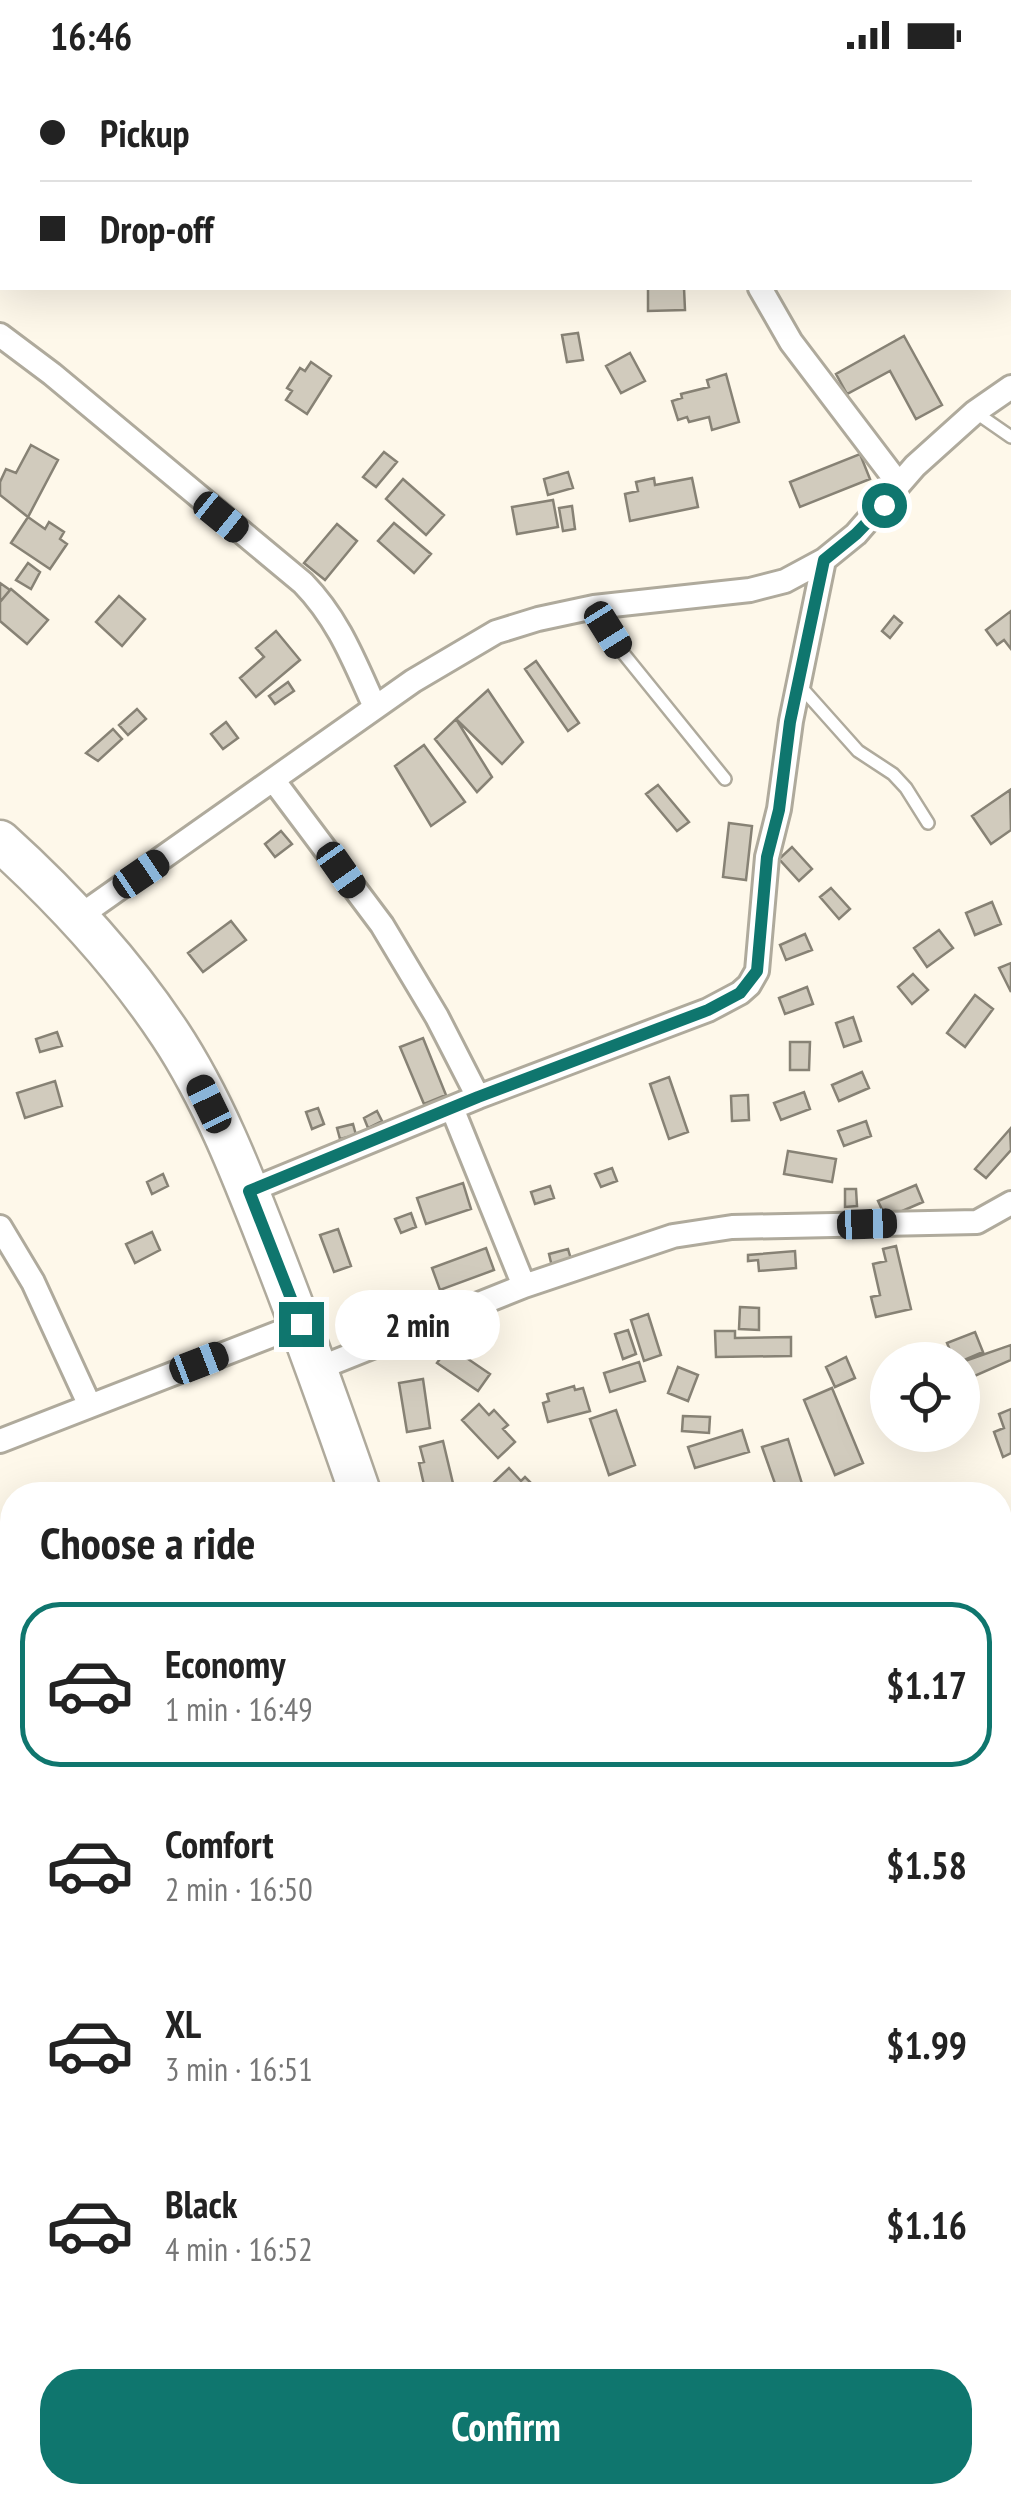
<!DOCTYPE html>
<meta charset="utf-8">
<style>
body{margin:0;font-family:"PT Sans Narrow",sans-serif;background:#f2f2f2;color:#222;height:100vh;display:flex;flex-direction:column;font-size:38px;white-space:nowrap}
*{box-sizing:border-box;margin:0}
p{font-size:32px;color:#767676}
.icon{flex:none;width:55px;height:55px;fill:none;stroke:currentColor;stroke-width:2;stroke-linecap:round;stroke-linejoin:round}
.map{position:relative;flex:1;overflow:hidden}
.sheet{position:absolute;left:0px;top:1412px;width:1012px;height:1022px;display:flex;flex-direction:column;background:#fff;border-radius:40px 40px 0 0;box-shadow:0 10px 40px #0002}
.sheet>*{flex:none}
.top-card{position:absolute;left:0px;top:0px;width:1012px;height:220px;box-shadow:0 10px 40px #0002;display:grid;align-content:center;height:220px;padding:0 40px;background:#fff}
.fabs{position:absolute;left:870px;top:1272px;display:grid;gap:20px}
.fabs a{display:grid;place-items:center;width:110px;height:110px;border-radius:50%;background:#fff;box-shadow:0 10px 40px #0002;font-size:50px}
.end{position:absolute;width:45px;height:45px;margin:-22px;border:12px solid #0f766e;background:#fff;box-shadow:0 0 0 5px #fff}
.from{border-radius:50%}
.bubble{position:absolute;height:70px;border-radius:35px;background:#fff;box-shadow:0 10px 40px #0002;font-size:32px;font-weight:800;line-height:70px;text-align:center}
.car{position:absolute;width:30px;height:60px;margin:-30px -15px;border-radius:12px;box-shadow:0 0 8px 2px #0007;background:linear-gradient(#222 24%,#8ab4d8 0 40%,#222 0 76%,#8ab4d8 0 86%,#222 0)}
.top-card b{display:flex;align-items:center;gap:35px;height:95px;font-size:38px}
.top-card b+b{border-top:2px solid #e0e0e0}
.top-card i{width:25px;height:25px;background:#222}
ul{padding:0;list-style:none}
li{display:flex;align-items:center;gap:30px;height:165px;margin:0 20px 15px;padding:0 20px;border:5px solid transparent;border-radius:40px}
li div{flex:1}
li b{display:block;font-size:38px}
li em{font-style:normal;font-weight:800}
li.active{border-color:#0f766e}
li>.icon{width:90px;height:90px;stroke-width:1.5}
h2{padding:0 40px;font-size:45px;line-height:120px}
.cta{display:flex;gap:20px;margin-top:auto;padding:20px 40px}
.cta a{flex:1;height:115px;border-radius:40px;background:#0f766e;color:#fff;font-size:40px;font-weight:800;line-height:115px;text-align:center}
.status{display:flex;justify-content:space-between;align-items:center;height:70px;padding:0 50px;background:#fff;direction:ltr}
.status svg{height:28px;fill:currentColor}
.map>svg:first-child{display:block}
</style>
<div class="status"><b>16:46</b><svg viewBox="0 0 49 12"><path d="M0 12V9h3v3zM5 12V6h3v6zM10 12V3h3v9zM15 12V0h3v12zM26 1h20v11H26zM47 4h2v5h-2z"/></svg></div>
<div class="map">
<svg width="1011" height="2434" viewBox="0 0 1011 2434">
<rect width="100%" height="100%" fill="#fef8ea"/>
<path fill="#d1cbbd" stroke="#878275" stroke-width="2.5" d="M 648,218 L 684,218 L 685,240 L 648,241 Z
M 578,263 L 583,290 L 567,292 L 562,265 Z
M 904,266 L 942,335 L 916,349 L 890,301 L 847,324 L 836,304 Z
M 630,283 L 645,311 L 621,323 L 606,296 Z
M 311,292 L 331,306 L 307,344 L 286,330 L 292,321 L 287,318 L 300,298 L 305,301 Z
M 726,304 L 739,352 L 712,360 L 709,347 L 689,352 L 687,347 L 678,350 L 672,331 L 682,328 L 681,324 L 709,317 L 707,310 Z
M 31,375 L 58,390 L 28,447 L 0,425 L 0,412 L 6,399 L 16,403 Z
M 384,382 L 397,392 L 376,417 L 363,407 Z
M 860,384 L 870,409 L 800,437 L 790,412 Z
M 568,402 L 573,418 L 548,425 L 544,409 Z
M 654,408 L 655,415 L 692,408 L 698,437 L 630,451 L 625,424 L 638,421 L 636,412 Z
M 403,409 L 444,445 L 426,465 L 386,429 Z
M 553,430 L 558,457 L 517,464 L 512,437 Z
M 572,436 L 575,459 L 563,461 L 559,438 Z
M 28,447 L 45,459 L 49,452 L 64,462 L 60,469 L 67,474 L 50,499 L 11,473 Z
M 394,453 L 431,484 L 414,503 L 378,471 Z
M 337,454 L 357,471 L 325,510 L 304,493 Z
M 28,493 L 40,502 L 31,519 L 16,510 Z
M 0,513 L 10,520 L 0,532 Z
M 11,519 L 48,550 L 27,574 L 0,551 L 0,532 Z
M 119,526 L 145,549 L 122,576 L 96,552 Z
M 1011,541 L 1011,579 L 1004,570 L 997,575 L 986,560 Z
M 894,546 L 902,553 L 890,568 L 882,561 Z
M 276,561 L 300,590 L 256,627 L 240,608 L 264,587 L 256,578 Z
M 536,591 L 579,653 L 568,661 L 525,599 Z
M 288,612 L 294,621 L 275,634 L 269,626 Z
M 488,620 L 523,672 L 502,694 L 456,649 Z
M 137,639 L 146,649 L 128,665 L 119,655 Z
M 456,649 L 492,707 L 477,722 L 435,669 Z
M 226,652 L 238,668 L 223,679 L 211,664 Z
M 113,659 L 122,669 L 98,691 L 86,683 Z
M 424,675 L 465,732 L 431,756 L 395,696 Z
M 658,715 L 689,752 L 677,761 L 646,724 Z
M 1010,720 L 1011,760 L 991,774 L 972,746 Z
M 729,753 L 752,756 L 746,810 L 723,807 Z
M 281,761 L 292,774 L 275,787 L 265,774 Z
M 792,777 L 812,799 L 799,811 L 779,789 Z
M 831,818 L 850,839 L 839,849 L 820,827 Z
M 992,832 L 1001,854 L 975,865 L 966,843 Z
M 231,851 L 246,870 L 203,902 L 188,883 Z
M 939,860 L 953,878 L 927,897 L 914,878 Z
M 805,864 L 812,880 L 786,890 L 780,875 Z
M 1011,893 L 1011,922 L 999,898 Z
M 913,904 L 928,920 L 912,934 L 898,917 Z
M 807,917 L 813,934 L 785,944 L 779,928 Z
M 975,925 L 993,939 L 965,977 L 947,963 Z
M 853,947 L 861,971 L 844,977 L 836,953 Z
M 57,962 L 62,976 L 40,982 L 36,969 Z
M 423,968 L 446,1025 L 424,1034 L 400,977 Z
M 790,972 L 810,972 L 809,1000 L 790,1000 Z
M 862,1002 L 869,1018 L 839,1031 L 832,1015 Z
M 669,1007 L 688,1062 L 669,1069 L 650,1014 Z
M 55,1011 L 62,1036 L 25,1048 L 17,1023 Z
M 804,1022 L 810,1039 L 781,1050 L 774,1033 Z
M 748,1025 L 749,1050 L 732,1051 L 731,1026 Z
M 318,1038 L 324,1054 L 312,1059 L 306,1042 Z
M 377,1041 L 382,1051 L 368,1058 L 364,1048 Z
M 866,1051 L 871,1066 L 844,1076 L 838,1061 Z
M 353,1054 L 356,1065 L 340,1069 L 337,1058 Z
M 1010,1059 L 1011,1080 L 986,1108 L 975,1099 Z
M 788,1081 L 836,1089 L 832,1112 L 784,1104 Z
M 612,1098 L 617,1111 L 601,1117 L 595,1104 Z
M 163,1104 L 168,1116 L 152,1124 L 147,1112 Z
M 463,1113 L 471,1139 L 426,1154 L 417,1128 Z
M 916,1115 L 923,1132 L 886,1148 L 878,1131 Z
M 550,1116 L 554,1128 L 535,1134 L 531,1122 Z
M 845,1119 L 856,1119 L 857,1136 L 845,1137 Z
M 411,1143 L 416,1157 L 401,1163 L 395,1149 Z
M 338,1159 L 351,1196 L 334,1202 L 320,1165 Z
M 152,1162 L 160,1180 L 135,1193 L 126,1174 Z
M 896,1176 L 911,1239 L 876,1247 L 871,1227 L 880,1225 L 873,1194 L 886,1191 L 883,1179 Z
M 486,1178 L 494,1200 L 440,1220 L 432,1198 Z
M 568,1179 L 573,1196 L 553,1201 L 549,1184 Z
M 795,1181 L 796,1198 L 759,1201 L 758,1190 L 748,1191 L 748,1185 Z
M 740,1237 L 759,1238 L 759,1260 L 739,1259 Z
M 648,1244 L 661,1285 L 644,1291 L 631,1250 Z
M 628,1260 L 636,1284 L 623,1289 L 615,1264 Z
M 715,1261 L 735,1261 L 735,1268 L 791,1267 L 791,1286 L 716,1287 Z
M 975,1262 L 983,1282 L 962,1291 L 954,1290 L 947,1273 Z
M 1011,1275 L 1011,1290 L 970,1308 L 962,1300 L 962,1292 Z
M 449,1276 L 490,1304 L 478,1321 L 437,1293 Z
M 846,1287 L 855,1308 L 835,1317 L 826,1297 Z
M 639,1292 L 645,1311 L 610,1322 L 604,1303 Z
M 678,1297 L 698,1305 L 688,1331 L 668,1323 Z
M 423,1309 L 430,1358 L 407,1362 L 399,1313 Z
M 574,1316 L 575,1320 L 583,1318 L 590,1341 L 548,1352 L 543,1333 L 549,1331 L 547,1324 Z
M 832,1318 L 863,1393 L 835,1405 L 804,1330 Z
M 479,1334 L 489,1345 L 494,1340 L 508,1355 L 503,1359 L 515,1372 L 498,1388 L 462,1350 Z
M 1011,1339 L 1011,1383 L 1003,1387 L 994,1362 L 1004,1358 L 999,1344 Z
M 616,1340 L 635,1395 L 609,1405 L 590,1349 Z
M 683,1346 L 710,1347 L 709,1363 L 682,1361 Z
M 742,1360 L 749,1382 L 695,1398 L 688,1377 Z
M 788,1369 L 803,1417 L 779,1425 L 762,1377 Z
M 443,1371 L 455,1422 L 431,1425 L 429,1414 L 424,1415 L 419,1393 L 424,1392 L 420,1377 Z
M 509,1398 L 521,1411 L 525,1407 L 540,1422 L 501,1425 L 491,1415 Z
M 767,1416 L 770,1425 L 750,1425 L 748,1421 Z
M 1011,1652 L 1011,1686 L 1000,1688 L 1000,1655 Z
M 12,1687 L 12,1724 L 0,1733 L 0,1693 Z
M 12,2402 L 12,2422 L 25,2422 L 0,2434 L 0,2411 Z
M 66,2422 L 85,2422 L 91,2434 L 72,2434 Z
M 259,2422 L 272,2422 L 282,2434 L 273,2434 Z
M 323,2422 L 354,2422 L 358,2431 L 328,2434 Z"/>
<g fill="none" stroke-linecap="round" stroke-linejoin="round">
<g stroke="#afaa9c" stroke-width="16">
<path id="lane" d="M 975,342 L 1011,367
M 594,537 L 623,583 L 725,709
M 800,616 L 858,681 L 893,704 L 906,718 L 928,753"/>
</g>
<g stroke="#afaa9c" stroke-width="28">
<path id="street" d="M 709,0 L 710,2
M 760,218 L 791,272 L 898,413
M 0,265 L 52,304 L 303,513 C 339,550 354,591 375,637
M 274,711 L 382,855 L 437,947 L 478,1027
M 77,848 L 413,611 L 496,562 L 538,549 L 594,537 L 750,520 L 785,511 L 824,490 L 856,464 L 915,396 L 975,342 L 1011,317
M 452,1038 L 524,1216
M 249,1121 L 478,1027 L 708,940 L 740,923 L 749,915 L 757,901 L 767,787 L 779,739 L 791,651 L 824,490
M 0,1157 L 33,1212 L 90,1336
M 317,1299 L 524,1216 L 673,1166 L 732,1157 L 977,1152 L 1011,1133
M 0,1371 L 301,1254
M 1000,1980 L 1011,1976
M 1000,2012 L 1011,2031
M 0,2187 L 12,2197
M 1000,2331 L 1011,2325
M 572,2422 L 693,2434
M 543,2434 L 553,2422
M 762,2434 L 795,2422"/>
</g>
<g stroke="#afaa9c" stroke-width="40">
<path id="primary" d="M 1000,1592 L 1011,1591
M 0,1954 L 12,1945"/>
</g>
<g stroke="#afaa9c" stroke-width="45">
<path id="highway" d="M 0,771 C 63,828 123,893 170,964 C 213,1029 242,1104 270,1176 C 302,1258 332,1341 361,1425"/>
</g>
<use href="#lane" stroke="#fff" stroke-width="11"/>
<use href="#street" stroke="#fff" stroke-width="22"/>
<use href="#primary" stroke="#fff" stroke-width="35"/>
<use href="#highway" stroke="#fff" stroke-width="40"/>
</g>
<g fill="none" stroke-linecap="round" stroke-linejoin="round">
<path stroke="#0f766e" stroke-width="12" d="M 301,1254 L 249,1121 L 478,1027 L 708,940 L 740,923 L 757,901 L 767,787 L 779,740 L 790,652 L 824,490 L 856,464 L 884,435"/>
</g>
</svg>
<div class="fabs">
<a><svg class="icon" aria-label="locate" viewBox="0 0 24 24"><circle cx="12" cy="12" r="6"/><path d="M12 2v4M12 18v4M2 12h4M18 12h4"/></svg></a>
</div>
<i class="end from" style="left:884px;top:435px"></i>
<i class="end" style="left:301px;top:1254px"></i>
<div class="bubble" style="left:335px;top:1220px;width:165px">2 min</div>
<i class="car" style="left:221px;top:447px;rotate:129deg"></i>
<i class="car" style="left:608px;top:560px;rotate:148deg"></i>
<i class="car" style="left:341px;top:800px;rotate:145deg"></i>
<i class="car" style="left:141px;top:804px;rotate:56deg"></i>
<i class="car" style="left:209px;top:1034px;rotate:334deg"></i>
<i class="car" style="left:867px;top:1154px;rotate:88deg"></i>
<i class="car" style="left:199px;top:1293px;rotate:69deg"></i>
<div class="top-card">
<b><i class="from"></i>Pickup</b>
<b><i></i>Drop-off</b>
</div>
<section class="sheet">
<h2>Choose a ride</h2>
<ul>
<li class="active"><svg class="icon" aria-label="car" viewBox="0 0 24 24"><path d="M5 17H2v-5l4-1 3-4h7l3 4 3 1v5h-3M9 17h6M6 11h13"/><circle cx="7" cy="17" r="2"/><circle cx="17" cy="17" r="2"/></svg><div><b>Economy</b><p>1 min · 16:49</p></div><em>$1.17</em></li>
<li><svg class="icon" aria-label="car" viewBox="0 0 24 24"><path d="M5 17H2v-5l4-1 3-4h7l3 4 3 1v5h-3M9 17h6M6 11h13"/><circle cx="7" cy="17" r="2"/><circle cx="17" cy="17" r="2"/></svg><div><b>Comfort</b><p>2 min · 16:50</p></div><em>$1.58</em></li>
<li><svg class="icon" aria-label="car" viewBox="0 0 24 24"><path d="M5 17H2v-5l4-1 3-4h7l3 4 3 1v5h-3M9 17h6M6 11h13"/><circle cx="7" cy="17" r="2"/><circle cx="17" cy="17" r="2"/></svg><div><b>XL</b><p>3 min · 16:51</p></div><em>$1.99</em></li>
<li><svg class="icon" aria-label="car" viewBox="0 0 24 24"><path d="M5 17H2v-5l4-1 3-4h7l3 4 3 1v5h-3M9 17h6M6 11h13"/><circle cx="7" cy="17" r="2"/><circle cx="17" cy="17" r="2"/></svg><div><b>Black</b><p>4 min · 16:52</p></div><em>$1.16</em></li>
</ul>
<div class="cta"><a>Confirm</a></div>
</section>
</div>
